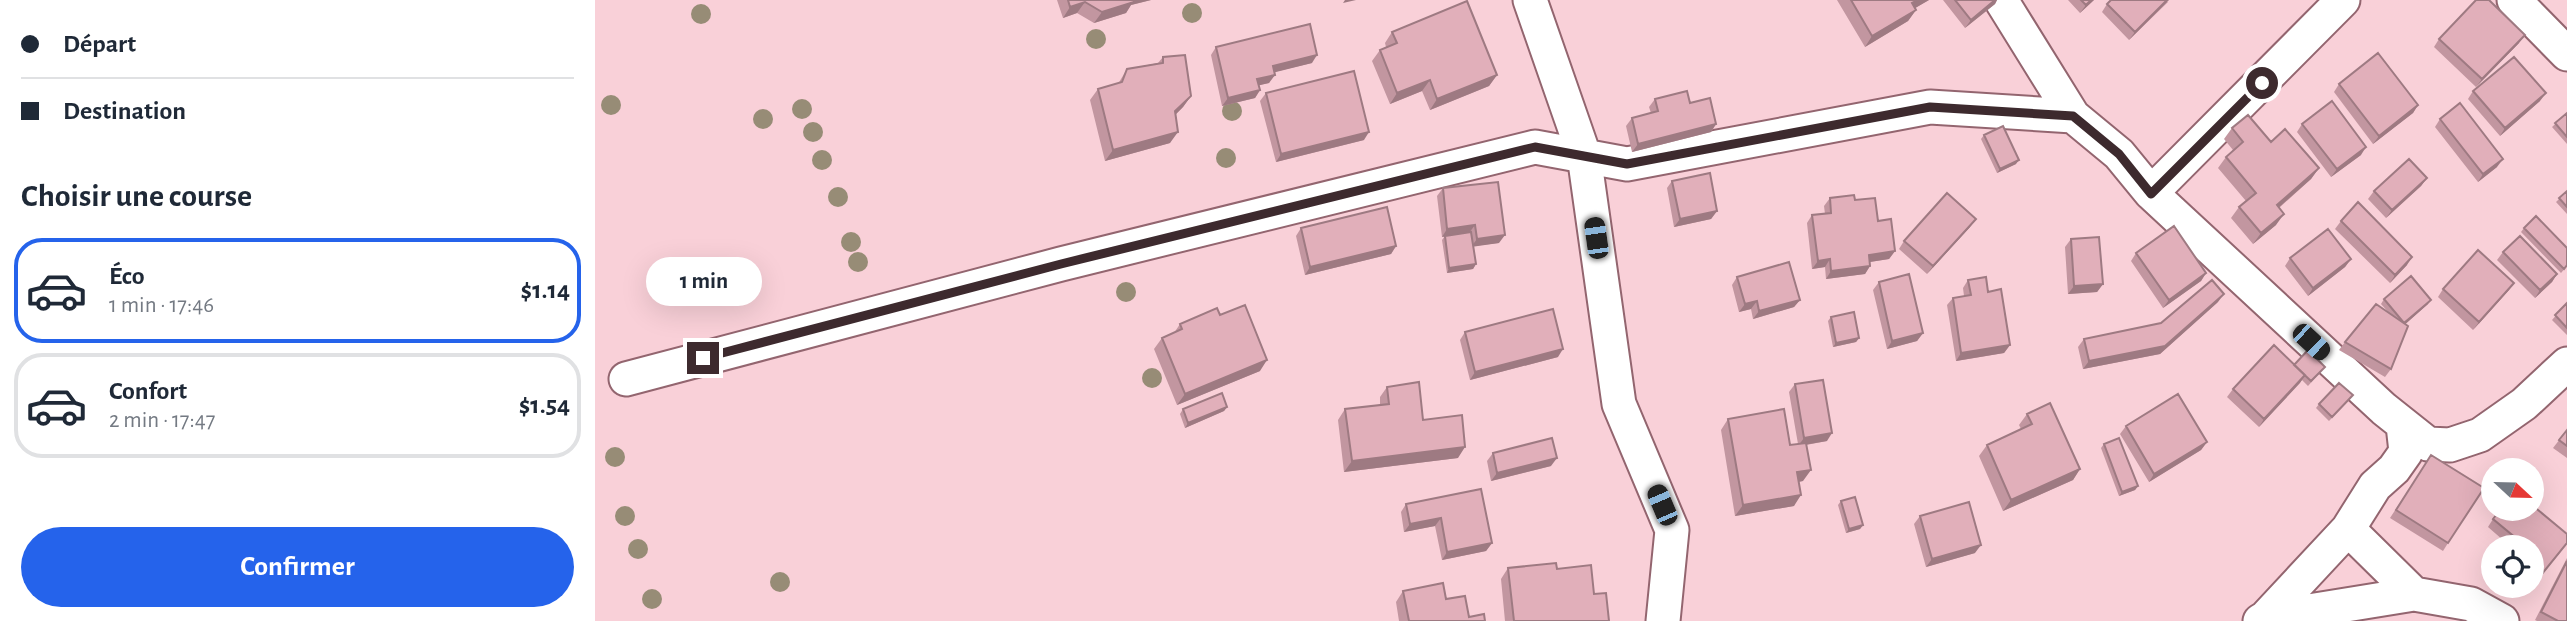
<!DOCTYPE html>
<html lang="fr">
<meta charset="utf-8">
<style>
body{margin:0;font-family:"Alegreya Sans",sans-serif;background:#f6f6f7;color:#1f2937;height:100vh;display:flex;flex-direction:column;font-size:26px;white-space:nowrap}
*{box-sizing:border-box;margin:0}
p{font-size:23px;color:#747a83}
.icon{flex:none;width:38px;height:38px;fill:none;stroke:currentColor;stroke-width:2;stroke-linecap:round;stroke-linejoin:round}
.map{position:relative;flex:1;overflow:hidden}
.panel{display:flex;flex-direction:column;background:#fff;width:595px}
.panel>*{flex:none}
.hud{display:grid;align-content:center;height:154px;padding:0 21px;background:#fff}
.needle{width:46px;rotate:112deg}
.tools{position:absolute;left:1886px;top:458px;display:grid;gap:14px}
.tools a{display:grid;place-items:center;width:63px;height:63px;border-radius:50%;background:#fff;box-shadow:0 7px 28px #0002;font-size:35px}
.end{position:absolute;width:32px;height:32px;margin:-16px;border:9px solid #3d2a2e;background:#fff;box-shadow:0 0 0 4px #fff}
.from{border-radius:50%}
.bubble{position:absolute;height:49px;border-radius:24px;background:#fff;box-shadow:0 7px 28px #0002;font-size:23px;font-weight:600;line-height:49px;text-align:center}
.car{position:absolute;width:21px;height:42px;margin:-21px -10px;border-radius:9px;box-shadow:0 0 5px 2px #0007;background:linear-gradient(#222 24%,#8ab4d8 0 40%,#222 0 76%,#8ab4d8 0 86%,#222 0)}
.hud b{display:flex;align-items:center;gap:24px;height:66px;font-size:26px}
.hud b+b{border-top:2px solid #e0e1e3}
.hud i{width:18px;height:18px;background:#1f2937}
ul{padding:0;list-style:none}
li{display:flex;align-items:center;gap:21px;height:105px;margin:0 14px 10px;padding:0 7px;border:4px solid #e0e1e3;border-radius:28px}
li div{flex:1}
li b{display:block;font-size:26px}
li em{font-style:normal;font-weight:600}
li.selected{border-color:#2563eb}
li>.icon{width:63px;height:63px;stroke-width:1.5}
h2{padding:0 21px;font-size:32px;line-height:84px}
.primary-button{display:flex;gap:14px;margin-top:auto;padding:14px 21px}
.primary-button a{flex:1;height:80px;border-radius:42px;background:#2563eb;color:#fff;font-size:28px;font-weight:600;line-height:80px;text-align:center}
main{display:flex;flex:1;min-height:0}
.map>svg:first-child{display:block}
</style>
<main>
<section class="panel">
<div class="hud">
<b><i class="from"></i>Départ</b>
<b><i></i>Destination</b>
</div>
<h2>Choisir une course</h2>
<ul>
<li class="selected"><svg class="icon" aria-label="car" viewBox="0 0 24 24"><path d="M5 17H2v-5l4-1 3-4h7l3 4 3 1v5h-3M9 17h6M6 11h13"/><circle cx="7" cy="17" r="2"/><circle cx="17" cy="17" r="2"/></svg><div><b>Éco</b><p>1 min · 17:46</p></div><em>$1.14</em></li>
<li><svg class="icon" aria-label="car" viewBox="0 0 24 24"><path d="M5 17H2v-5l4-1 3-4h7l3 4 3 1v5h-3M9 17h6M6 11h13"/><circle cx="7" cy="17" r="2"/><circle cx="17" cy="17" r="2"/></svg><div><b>Confort</b><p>2 min · 17:47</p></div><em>$1.54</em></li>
</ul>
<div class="primary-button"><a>Confirmer</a></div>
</section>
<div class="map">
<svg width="1972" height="621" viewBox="0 0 1972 621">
<rect width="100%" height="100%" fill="#f9d0d8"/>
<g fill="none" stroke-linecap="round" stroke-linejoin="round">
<g stroke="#93656f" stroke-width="37">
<path id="minor" d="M 935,0 L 989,155 L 1024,404 L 1077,530 L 1068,621
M 1406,0 L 1478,116 L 1524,154 L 1556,193
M 1748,0 L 1556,193 L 1789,409 L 1833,444 L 1855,445 L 1885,435 L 1929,404 L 1972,364
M 1919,0 L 1972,54
M 31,379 L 466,264 L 940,147 L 1032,164 L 1335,107 L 1478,116
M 1808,425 L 1811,452 L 1799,469 L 1780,486 L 1753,529 L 1819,594
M 1670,618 L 1753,529
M 1665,621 L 1670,618 L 1819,594 L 1876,604 L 1907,621"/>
</g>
<use href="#minor" stroke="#fff" stroke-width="33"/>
</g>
<g fill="#978c76">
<circle cx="597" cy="13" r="10"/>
<circle cx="106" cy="14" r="10"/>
<circle cx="501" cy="39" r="10"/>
<circle cx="16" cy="105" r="10"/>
<circle cx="207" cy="109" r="10"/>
<circle cx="637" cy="111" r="10"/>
<circle cx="168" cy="119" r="10"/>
<circle cx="218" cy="132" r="10"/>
<circle cx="631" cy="158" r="10"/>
<circle cx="227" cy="160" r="10"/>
<circle cx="243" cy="197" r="10"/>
<circle cx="256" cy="242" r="10"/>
<circle cx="263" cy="262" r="10"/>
<circle cx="531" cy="292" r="10"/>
<circle cx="557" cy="378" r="10"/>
<circle cx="20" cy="457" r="10"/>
<circle cx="30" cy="516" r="10"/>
<circle cx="43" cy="549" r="10"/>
<circle cx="185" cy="582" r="10"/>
<circle cx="57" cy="599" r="10"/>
</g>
<path fill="#c296a0" d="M 462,0 L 556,0 L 536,5 L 531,13 L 499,23 L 482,13 L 468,18 Z
M 1242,0 L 1334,0 L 1320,8 L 1321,10 L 1313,21 L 1270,47 Z
M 1348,0 L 1402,0 L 1400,4 L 1370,28 Z
M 1473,0 L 1499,0 L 1485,13 Z
M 1573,2 L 1534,40 L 1507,12 L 1512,4 Z
M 797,32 L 902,75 L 894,86 L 835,110 L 827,91 L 795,104 L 777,61 L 785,50 L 791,47 L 790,43 Z
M 1844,39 L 1924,43 L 1881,87 L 1839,47 Z
M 621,47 L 717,63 L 679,72 L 674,83 L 664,85 L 665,90 L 660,98 L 627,106 L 616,55 Z
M 568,57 L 596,96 L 588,107 L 581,114 L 575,143 L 510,161 L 495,100 L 503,89 L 523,84 L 532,69 L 563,63 Z
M 1744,84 L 1823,105 L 1818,113 L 1778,144 L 1739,92 Z
M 1878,91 L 1945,101 L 1905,136 L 1873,99 Z
M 671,93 L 769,140 L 681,162 L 665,101 Z
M 1060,99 L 1095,103 L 1121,124 L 1116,132 L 1037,152 L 1031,126 L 1037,118 L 1056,113 L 1054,107 Z
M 1972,113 L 1972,144 L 1957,127 Z
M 1845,119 L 1902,167 L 1883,182 L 1840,127 Z
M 1707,124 L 1766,155 L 1736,177 L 1702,132 Z
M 1637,128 L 1676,142 L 1724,168 L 1716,179 L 1684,208 L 1681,225 L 1658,244 L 1636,218 L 1644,207 L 1651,201 L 1623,168 L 1631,157 L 1638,150 L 1629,139 Z
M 1389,135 L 1421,164 L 1402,173 L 1386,139 Z
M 1832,178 L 1826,186 L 1791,218 L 1773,199 L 1779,191 Z
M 1077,181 L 1122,211 L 1116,219 L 1079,227 L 1072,188 Z
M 848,188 L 904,243 L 878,246 L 881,264 L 878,269 L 852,273 L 847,240 L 850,236 L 847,237 L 842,196 Z
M 1972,191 L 1972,214 L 1961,202 Z
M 1235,198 L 1260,200 L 1283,221 L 1300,251 L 1294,259 L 1275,262 L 1275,266 L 1270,274 L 1231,279 L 1230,267 L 1217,269 L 1212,223 L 1217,215 L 1230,214 L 1229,206 Z
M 1746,221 L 1812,265 L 1795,283 L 1740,229 Z
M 1375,227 L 1332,274 L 1304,249 L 1309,241 Z
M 706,228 L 801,246 L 796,254 L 710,275 L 701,236 Z
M 1929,228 L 1972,266 L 1966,273 L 1926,232 Z
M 1476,239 L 1508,284 L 1502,292 L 1473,294 L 1470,247 Z
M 1908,252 L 1962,274 L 1957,282 L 1940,298 L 1902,260 Z
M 1541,253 L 1611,273 L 1606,281 L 1568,308 L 1536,261 Z
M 1695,258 L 1756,259 L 1750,267 L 1713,296 L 1690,266 Z
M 1142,277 L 1205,300 L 1199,307 L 1158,319 L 1156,309 L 1144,312 L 1137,285 Z
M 1373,280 L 1393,292 L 1415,345 L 1409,353 L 1361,361 L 1352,305 L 1358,298 L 1369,296 L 1368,288 Z
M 1284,282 L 1328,333 L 1322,341 L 1292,349 L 1278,290 Z
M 1919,283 L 1913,291 L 1878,330 L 1843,297 L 1848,289 Z
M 1789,299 L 1833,304 L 1810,324 L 1796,369 L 1790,377 L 1744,350 L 1750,342 L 1795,314 L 1786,304 Z
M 1623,302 L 1565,354 L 1488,369 L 1483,347 L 1489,339 L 1566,323 Z
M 1972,303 L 1972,335 L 1957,320 Z
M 625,315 L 665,371 L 582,405 L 559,349 L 567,338 L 579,333 L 585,324 Z
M 1236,317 L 1264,338 L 1261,342 L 1238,347 L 1233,321 Z
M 870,332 L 963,357 L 875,380 L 865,340 Z
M 1699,365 L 1730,367 L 1713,386 L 1707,380 L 1664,427 L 1632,397 L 1638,389 Z
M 1200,384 L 1232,441 L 1211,445 L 1208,481 L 1204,482 L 1199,506 L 1140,516 L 1126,430 L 1133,419 L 1195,445 L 1203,444 L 1194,392 Z
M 792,387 L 828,420 L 863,458 L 749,472 L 743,420 L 750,409 L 785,405 L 785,397 Z
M 1755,399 L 1734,421 L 1721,408 L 1724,404 Z
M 632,407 L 629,411 L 590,428 L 585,414 L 588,409 Z
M 1432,414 L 1485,469 L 1478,480 L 1408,511 L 1384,456 L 1392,445 L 1426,429 L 1424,425 Z
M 1531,426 L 1612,442 L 1606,450 L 1554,482 L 1525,434 Z
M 1972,430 L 1972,458 L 1958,448 Z
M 1509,444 L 1543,486 L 1540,490 L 1524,496 L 1506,448 Z
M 898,453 L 956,466 L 896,481 L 892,461 Z
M 1831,463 L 1853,543 L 1848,551 L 1795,518 Z
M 886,489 L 897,543 L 891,551 L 847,560 L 840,526 L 809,532 L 806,512 L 811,504 Z
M 1246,501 L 1268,525 L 1265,529 L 1251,533 L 1243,505 Z
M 1325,516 L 1380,553 L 1331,567 L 1319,524 Z
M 1898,519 L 1972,534 L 1972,544 L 1936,588 L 1935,586 L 1937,586 L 1937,548 L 1916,547 L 1893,527 Z
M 1972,558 L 1972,620 L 1971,621 L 1942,621 L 1940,620 Z
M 913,568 L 962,569 L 999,594 L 1014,621 L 910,621 L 906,579 Z
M 808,591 L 851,599 L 874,617 L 890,621 L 804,621 L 801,602 Z"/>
<path fill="#9e7a82" d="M 537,0 L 556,0 L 536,5 L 531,13 L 499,23 L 507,12 Z
M 750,0 L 761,0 L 748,3 Z
M 1323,0 L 1334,0 L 1310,14 L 1317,3 Z
M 1400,0 L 1402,0 L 1400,4 L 1370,28 L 1376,20 Z
M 1496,0 L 1499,0 L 1485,13 L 1491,5 Z
M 1572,0 L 1574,0 L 1534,40 L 1540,32 Z
M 490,2 L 482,13 L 468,18 L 475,7 Z
M 1321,10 L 1313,21 L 1270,47 L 1277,36 Z
M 1930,35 L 1924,43 L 1881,87 L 1887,79 Z
M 722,55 L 717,63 L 673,74 L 678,66 Z
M 680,75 L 674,83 L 657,87 L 662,79 Z
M 902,75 L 894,86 L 835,110 L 842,99 Z
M 835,80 L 827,91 L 795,104 L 802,93 Z
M 665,90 L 660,98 L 627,106 L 633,98 Z
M 1951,93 L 1945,101 L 1905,136 L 1910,128 Z
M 596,96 L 588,107 L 573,122 L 580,111 Z
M 1823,105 L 1818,113 L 1778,144 L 1784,136 Z
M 1121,124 L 1116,132 L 1037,152 L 1043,144 Z
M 583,132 L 575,143 L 510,161 L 518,150 Z
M 774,132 L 769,140 L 681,162 L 686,154 Z
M 1771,147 L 1766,155 L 1736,177 L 1742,169 Z
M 1908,159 L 1902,167 L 1883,182 L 1888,174 Z
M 1424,160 L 1421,164 L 1402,173 L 1405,169 Z
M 1724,168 L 1716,179 L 1674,216 L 1682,205 Z
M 1832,178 L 1826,186 L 1791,218 L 1797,210 Z
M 1122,211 L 1116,219 L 1079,227 L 1085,219 Z
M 1689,214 L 1681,225 L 1658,244 L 1666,233 Z
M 1381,219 L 1375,227 L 1332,274 L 1338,266 Z
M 880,225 L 874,233 L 847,237 L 852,229 Z
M 910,235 L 904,243 L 876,247 L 882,239 Z
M 801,246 L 796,254 L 710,275 L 715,267 Z
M 1300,251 L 1294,259 L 1268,263 L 1274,255 Z
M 1817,257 L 1812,265 L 1795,283 L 1800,275 Z
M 1235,259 L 1230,267 L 1217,269 L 1223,261 Z
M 1756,259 L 1750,267 L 1713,296 L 1718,288 Z
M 881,264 L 878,269 L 852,273 L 854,268 Z
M 1275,266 L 1270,274 L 1231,279 L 1236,271 Z
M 1611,273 L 1606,281 L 1568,308 L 1574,300 Z
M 1962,274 L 1957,282 L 1940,298 L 1945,290 Z
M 1919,283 L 1913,291 L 1878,330 L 1884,322 Z
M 1508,284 L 1502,292 L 1473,294 L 1479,286 Z
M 1629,294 L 1623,302 L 1565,354 L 1488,369 L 1494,361 Z
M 1205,300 L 1199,307 L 1158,319 L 1164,311 Z
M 1836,300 L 1833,304 L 1806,328 L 1809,323 Z
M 1162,301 L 1156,309 L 1144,312 L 1150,304 Z
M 1328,333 L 1322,341 L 1292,349 L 1297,341 Z
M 1264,338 L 1261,342 L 1238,347 L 1241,343 Z
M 1415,345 L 1409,353 L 1361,361 L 1366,353 Z
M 968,349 L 963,357 L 875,380 L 880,372 Z
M 672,360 L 665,371 L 582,405 L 590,394 Z
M 1710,375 L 1705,383 L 1664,427 L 1669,419 Z
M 632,407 L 629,411 L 590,428 L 593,423 Z
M 1237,433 L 1232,441 L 1203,446 L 1209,438 Z
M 1612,442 L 1606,450 L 1554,482 L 1559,474 Z
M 870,447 L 863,458 L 749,472 L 757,461 Z
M 962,458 L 956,466 L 896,481 L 902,473 Z
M 1485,469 L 1478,480 L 1408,511 L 1416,500 Z
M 1216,470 L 1208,481 L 1195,483 L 1202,472 Z
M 1543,486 L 1540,490 L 1524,496 L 1527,492 Z
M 1206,495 L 1199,506 L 1140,516 L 1148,505 Z
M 846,518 L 840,526 L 809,532 L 815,524 Z
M 1268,525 L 1265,529 L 1251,533 L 1254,529 Z
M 897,543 L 891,551 L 847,560 L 852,552 Z
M 1386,545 L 1380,553 L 1331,567 L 1337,559 Z"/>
<path fill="#e1afba" stroke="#9e7a82" stroke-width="2" d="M 473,0 L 539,0 L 539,2 L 507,12 L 490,2 L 475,7 Z
M 1256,0 L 1323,0 L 1317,3 L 1321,10 L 1277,36 Z
M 1360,0 L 1400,0 L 1376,20 Z
M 1486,0 L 1496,0 L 1491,5 Z
M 1516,0 L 1572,0 L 1540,32 L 1512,4 Z
M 1881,0 L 1894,0 L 1930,35 L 1887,79 L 1844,39 Z
M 872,1 L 902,75 L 842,99 L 835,80 L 802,93 L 785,50 L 802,43 L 797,32 Z
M 715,24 L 722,55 L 678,66 L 680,75 L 662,79 L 665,90 L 633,98 L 621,47 Z
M 1783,53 L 1823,105 L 1784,136 L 1744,84 Z
M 590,55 L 596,96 L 580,111 L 583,132 L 518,150 L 503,89 L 527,82 L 532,69 L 568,63 L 568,57 Z
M 1919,57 L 1951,93 L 1910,128 L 1878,91 Z
M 759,71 L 774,132 L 686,154 L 671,93 Z
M 1092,91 L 1095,103 L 1115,98 L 1121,124 L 1043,144 L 1037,118 L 1063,111 L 1060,99 Z
M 1737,101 L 1771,147 L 1742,169 L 1707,124 Z
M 1865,103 L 1908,159 L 1888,174 L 1845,119 Z
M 1972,113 L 1972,137 L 1960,123 Z
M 1653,115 L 1676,142 L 1690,129 L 1724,168 L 1682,205 L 1689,214 L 1666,233 L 1644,207 L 1661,193 L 1631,157 L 1648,142 L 1637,128 Z
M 1408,126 L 1424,160 L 1405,169 L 1389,135 Z
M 1814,159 L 1832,178 L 1797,210 L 1779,191 Z
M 1115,173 L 1122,211 L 1085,219 L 1077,181 Z
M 903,182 L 910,235 L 882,239 L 880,225 L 852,229 L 848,188 Z
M 1972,191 L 1972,207 L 1964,198 Z
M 1352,193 L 1381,219 L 1338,266 L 1309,241 Z
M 1259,195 L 1260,200 L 1280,198 L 1283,221 L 1296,219 L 1300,251 L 1274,255 L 1275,266 L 1236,271 L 1235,259 L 1223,261 L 1217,215 L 1236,213 L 1235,198 Z
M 1763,202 L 1817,257 L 1800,275 L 1746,221 Z
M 792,207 L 801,246 L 715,267 L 706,228 Z
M 1941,216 L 1972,248 L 1972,265 L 1969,269 L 1929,228 Z
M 1579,226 L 1611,273 L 1574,300 L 1541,253 Z
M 1733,229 L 1756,259 L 1718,288 L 1695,258 Z
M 876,232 L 881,264 L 854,268 L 850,236 Z
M 1925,236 L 1962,274 L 1945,290 L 1908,252 Z
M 1504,237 L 1508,284 L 1479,286 L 1476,239 Z
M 1883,250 L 1919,283 L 1884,322 L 1848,289 Z
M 1194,262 L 1205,300 L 1164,311 L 1162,301 L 1150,304 L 1142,277 Z
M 1314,274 L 1328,333 L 1297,341 L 1284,282 Z
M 1816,276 L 1836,300 L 1809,323 L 1789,299 Z
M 1391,277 L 1393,292 L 1406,289 L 1415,345 L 1366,353 L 1358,298 L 1376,295 L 1373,280 Z
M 1617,280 L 1629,294 L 1570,346 L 1494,361 L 1489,339 L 1566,323 Z
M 1972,303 L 1972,328 L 1960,315 Z
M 1781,304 L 1813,326 L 1796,369 L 1750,342 Z
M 650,305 L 672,360 L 590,394 L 567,338 L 587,329 L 585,324 L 622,308 L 625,315 Z
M 958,309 L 968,349 L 880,372 L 870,332 Z
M 1259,312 L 1264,338 L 1241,343 L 1236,317 Z
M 1679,345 L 1710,375 L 1669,419 L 1638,389 Z
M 1713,350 L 1730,367 L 1716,381 L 1699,365 Z
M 1228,380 L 1237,433 L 1209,438 L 1200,384 Z
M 824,382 L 828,420 L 867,415 L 870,447 L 757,461 L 750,409 L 794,404 L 792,387 Z
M 1744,383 L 1758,395 L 1737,417 L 1724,404 Z
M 627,393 L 632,407 L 593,423 L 588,409 Z
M 1583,394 L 1612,442 L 1559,474 L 1531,426 Z
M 1455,403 L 1485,469 L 1416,500 L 1392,445 L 1437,424 L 1432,414 Z
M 1189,409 L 1195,445 L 1211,443 L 1216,470 L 1202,472 L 1206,495 L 1148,505 L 1133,419 Z
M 1972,430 L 1972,446 L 1964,440 Z
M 957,438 L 962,458 L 902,473 L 898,453 Z
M 1524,438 L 1543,486 L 1527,492 L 1509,444 Z
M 1836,455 L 1889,488 L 1853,543 L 1801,510 Z
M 886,489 L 897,543 L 852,552 L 846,518 L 815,524 L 811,504 Z
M 1260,497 L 1268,525 L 1254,529 L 1246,501 Z
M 1374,502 L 1386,545 L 1337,559 L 1325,516 Z
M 1937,505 L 1972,534 L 1972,543 L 1942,580 L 1937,576 L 1937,548 L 1915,548 L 1922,539 L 1898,519 L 1906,509 L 1937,509 Z
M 1972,561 L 1972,620 L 1971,621 L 1963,621 L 1946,612 Z
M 961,563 L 962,569 L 996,565 L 999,594 L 1011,593 L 1014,621 L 919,621 L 913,568 Z
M 848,583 L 851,599 L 870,596 L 874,617 L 889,614 L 890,621 L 814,621 L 808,591 Z"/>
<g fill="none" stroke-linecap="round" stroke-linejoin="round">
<path stroke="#3d2a2e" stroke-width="9" d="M 108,358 L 466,264 L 940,147 L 1032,164 L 1335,107 L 1478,116 L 1524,154 L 1556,194 L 1667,83"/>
</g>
</svg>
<div class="tools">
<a><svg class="needle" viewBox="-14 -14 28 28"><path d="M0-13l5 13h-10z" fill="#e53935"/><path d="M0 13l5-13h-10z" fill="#747a83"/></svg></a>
<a><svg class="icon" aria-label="locate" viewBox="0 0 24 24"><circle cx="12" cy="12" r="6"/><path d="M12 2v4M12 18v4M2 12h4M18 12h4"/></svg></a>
</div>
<i class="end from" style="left:1667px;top:83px"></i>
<i class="end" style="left:108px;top:358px"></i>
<div class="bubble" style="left:51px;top:257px;width:116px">1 min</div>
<i class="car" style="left:1001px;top:238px;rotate:352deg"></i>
<i class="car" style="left:1716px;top:342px;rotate:133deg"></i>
<i class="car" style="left:1067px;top:505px;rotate:337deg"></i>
</div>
</main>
